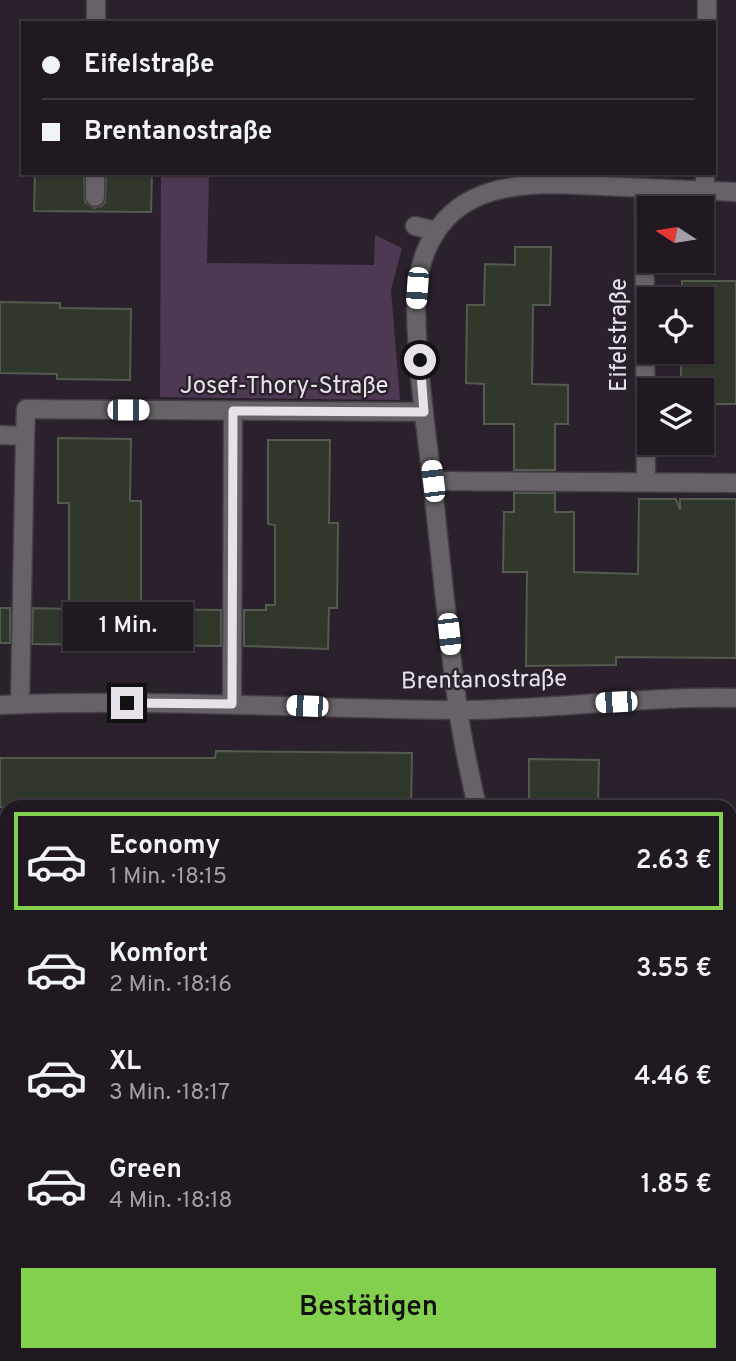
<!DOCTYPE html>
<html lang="de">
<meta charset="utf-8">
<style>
body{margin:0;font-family:Overpass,sans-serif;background:#28222a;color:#f1f3f6;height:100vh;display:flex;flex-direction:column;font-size:26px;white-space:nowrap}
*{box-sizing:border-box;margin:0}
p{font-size:23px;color:#a2a0a5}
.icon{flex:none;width:38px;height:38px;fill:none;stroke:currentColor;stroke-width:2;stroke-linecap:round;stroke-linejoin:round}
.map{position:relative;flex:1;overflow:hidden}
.details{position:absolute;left:0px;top:800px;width:737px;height:562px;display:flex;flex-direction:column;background:#201921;border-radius:21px 21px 0 0;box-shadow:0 2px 5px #0004,0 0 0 2px #3d383f}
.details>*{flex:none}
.guide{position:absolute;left:21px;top:21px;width:695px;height:154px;border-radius:0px;box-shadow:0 2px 5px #0004,0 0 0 2px #3d383f;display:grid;align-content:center;height:154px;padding:0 21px;background:#201921}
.needle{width:46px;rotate:282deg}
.tools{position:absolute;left:637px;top:196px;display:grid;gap:14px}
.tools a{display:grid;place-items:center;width:77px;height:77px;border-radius:0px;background:#201921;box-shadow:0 2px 5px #0004,0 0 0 2px #3d383f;font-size:35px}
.end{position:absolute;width:32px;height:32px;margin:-16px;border:9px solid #e7e1e9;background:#111;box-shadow:0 0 0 4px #111}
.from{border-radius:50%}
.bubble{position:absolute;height:49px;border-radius:0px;background:#201921;box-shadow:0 2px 5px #0004,0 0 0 2px #3d383f;font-size:23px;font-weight:600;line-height:49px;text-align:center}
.car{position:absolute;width:21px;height:42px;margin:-21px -10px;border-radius:9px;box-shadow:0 0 5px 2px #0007;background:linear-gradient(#fff 24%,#345 0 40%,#fff 0 76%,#345 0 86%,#fff 0)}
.guide b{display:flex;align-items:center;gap:24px;height:66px;font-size:26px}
.guide b+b{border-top:2px solid #3d383f}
.guide i{width:18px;height:18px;background:#f1f3f6}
ul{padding:12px 0 0;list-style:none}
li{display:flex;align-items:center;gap:21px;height:98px;margin:0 14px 10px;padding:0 7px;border:4px solid transparent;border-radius:0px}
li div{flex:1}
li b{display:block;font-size:26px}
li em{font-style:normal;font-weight:600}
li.selected{border-color:#83d04e}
li>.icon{width:63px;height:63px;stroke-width:1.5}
.primary-button{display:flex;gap:14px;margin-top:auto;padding:14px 21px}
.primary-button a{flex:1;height:80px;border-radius:0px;background:#83d04e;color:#111;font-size:28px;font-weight:600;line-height:80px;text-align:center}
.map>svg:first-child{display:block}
</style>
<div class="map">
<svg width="736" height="1361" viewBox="0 0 736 1361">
<rect width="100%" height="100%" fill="#2a212c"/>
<path fill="#4e3953" d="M 161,173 L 209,173 L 207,263 L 374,265 L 375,235 L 402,248 L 391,290 L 400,400 L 160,397 Z"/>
<path fill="#30382c" stroke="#525b4e" stroke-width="2" d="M 35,173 L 84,173 L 85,202 L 94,208 L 101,206 L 105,202 L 106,173 L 152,173 L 151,212 L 34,211 Z
M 515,247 L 551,247 L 550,305 L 533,305 L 532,384 L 568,385 L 568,424 L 555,424 L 555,470 L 514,470 L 514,424 L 484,424 L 484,384 L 466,383 L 467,305 L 484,305 L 485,264 L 515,265 Z
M 682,281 L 736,281 L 736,404 L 702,404 L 702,390 L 681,390 L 681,352 L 702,352 L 702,299 L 682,299 Z
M 0,302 L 60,303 L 60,308 L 131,309 L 130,380 L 57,379 L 57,374 L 0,373 Z
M 58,438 L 131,439 L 130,501 L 141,501 L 141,609 L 221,610 L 221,646 L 32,644 L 33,608 L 69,609 L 69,503 L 58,503 Z
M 268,440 L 330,440 L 329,523 L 338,523 L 337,608 L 329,608 L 328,649 L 244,646 L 244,610 L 266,610 L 266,605 L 275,605 L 275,525 L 268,524 Z
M 514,493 L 555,493 L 555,512 L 574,512 L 574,572 L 638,574 L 639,499 L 676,499 L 680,510 L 680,499 L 736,499 L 736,658 L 616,657 L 616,665 L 526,666 L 527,572 L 503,572 L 504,512 L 514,512 Z
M 0,608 L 10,608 L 10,643 L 0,643 Z
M 216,751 L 412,753 L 411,807 L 0,807 L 0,758 L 215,758 Z
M 529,759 L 599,760 L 598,807 L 545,807 L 545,801 L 529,801 Z"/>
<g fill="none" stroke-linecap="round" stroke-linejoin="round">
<g stroke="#443c46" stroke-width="21">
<path id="lane" d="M 96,23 L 96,0
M 707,23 L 707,0
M 644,188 L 646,481
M 705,191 L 705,173
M 95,197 L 95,173
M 415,226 L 436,231
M 0,435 L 25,436 L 26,409 L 424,412
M 433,481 L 736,483
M 20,704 L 25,436
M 232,704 L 233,411"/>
</g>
<g stroke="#443c46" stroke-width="21">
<path id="street" d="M 0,705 C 152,698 304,709 456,710 C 549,710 642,696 736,698
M 477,807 C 470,774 462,741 458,708 C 448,638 442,568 434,498 C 427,435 417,371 416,308 C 416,282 421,254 436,232 C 463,190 512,184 557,184 L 736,192
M 0,1184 L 7,1184
M 730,1191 L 736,1191
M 218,1354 L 219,1361
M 551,1354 L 551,1361"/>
</g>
<use href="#lane" stroke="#666267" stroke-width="18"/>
<use href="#street" stroke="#666267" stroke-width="18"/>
</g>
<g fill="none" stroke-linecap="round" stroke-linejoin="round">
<path stroke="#e7e1e9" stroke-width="9" d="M 127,703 L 232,704 L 233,411 L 424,412 L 420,360"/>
</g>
<g text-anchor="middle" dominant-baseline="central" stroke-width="5" stroke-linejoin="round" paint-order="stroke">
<g font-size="24" fill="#e7e1e9" stroke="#2a212c">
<text transform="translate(620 335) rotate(-90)">Eifelstraße</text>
<text x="284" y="387">Josef-Thory-Straße</text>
<text transform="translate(484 681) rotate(-1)">Brentanostraße</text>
</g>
</g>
</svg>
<div class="tools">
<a><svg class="needle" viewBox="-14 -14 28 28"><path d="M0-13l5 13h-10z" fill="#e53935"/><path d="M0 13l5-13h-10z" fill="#a2a0a5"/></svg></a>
<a><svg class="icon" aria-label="locate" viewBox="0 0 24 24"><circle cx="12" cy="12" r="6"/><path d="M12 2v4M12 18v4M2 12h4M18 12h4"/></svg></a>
<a><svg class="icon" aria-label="layers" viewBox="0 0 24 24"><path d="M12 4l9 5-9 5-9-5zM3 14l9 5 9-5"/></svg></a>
</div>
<i class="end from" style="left:420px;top:360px"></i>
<i class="end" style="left:127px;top:703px"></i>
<div class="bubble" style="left:63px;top:602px;width:130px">1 Min.</div>
<i class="car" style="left:417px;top:288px;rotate:184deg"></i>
<i class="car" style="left:128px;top:410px;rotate:90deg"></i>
<i class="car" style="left:433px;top:481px;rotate:353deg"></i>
<i class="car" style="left:449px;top:634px;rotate:174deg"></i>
<i class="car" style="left:616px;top:702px;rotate:267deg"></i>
<i class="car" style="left:307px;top:706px;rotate:272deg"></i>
<div class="guide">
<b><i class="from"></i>Eifelstraße</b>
<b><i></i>Brentanostraße</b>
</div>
<section class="details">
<ul>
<li class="selected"><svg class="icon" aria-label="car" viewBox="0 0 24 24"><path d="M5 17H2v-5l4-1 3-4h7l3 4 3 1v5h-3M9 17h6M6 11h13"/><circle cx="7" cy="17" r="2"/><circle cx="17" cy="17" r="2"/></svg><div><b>Economy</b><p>1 Min. · 18:15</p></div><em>2.63 €</em></li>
<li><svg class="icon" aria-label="car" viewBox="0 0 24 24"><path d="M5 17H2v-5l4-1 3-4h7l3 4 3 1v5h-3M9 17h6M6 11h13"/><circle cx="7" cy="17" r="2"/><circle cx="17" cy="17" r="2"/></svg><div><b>Komfort</b><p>2 Min. · 18:16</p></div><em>3.55 €</em></li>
<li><svg class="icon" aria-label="car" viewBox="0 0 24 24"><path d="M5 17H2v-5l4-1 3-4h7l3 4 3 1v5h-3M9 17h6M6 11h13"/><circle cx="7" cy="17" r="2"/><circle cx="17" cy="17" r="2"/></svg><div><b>XL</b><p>3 Min. · 18:17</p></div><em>4.46 €</em></li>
<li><svg class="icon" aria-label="car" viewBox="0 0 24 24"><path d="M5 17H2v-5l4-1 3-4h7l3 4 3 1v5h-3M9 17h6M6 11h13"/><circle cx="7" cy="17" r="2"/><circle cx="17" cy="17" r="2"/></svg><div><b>Green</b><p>4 Min. · 18:18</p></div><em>1.85 €</em></li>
</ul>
<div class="primary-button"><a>Bestätigen</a></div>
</section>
</div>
